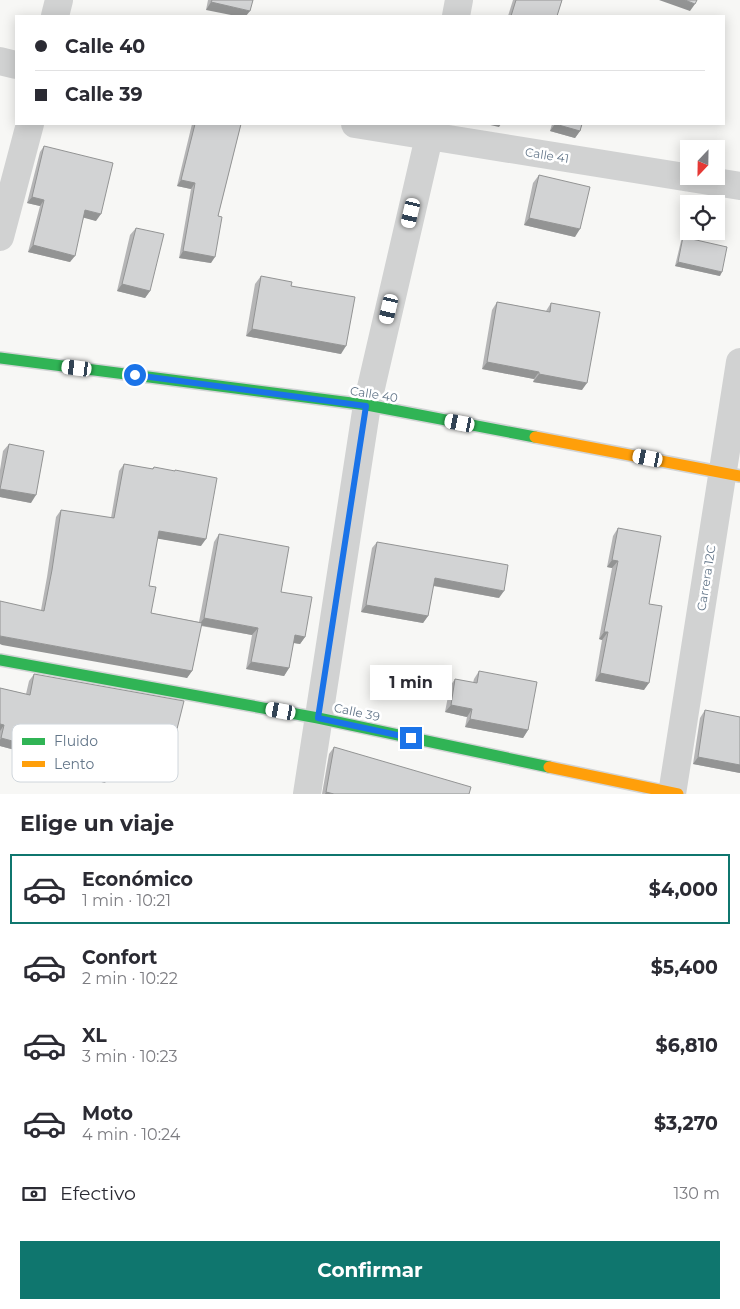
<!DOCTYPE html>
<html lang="es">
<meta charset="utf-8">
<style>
body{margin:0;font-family:Montserrat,sans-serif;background:#f7f7f7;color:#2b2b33;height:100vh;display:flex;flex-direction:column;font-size:19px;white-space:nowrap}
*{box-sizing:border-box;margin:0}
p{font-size:16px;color:#7c7c81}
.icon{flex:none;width:28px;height:28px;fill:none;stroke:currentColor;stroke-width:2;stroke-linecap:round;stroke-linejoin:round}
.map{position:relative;height:794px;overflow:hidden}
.details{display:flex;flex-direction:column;background:#fff;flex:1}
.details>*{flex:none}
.top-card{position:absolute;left:15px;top:15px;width:710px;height:110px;border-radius:0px;box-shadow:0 2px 12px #0003;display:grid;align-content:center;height:110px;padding:0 20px;background:#fff}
.needle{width:32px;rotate:202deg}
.tools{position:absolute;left:680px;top:140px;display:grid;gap:10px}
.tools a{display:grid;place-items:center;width:45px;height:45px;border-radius:0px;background:#fff;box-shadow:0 2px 12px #0003;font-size:25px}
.end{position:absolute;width:22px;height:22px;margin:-11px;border:6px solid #1a73e8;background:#fff;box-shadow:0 0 0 2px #fff}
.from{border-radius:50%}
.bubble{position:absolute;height:35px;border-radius:0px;background:#fff;box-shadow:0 2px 12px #0003;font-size:16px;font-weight:700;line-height:35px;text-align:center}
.car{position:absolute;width:15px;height:30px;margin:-15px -8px;border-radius:6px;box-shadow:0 0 4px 1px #0007;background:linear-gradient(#fff 24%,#345 0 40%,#fff 0 76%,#345 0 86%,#fff 0)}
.top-card b{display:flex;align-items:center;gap:18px;height:48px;font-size:19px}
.top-card b+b{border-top:1px solid #e1e1e2}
.top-card i{width:12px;height:12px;background:#2b2b33}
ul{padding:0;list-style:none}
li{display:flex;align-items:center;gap:15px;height:70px;margin:0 10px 8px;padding:0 10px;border:2px solid transparent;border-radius:0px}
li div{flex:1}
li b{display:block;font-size:19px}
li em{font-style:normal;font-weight:700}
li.active{border-color:#0f766e}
li>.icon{width:45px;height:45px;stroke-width:1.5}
h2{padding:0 20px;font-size:22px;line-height:60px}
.pay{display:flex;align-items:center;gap:12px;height:55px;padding:0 20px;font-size:19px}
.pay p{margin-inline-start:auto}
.primary-button{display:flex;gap:10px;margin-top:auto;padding:10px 20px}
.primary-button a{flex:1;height:58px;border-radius:0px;background:#0f766e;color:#fff;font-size:20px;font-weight:700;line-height:58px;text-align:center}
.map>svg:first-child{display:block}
</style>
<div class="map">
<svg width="740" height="794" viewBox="0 0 740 794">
<rect width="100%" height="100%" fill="#f7f7f5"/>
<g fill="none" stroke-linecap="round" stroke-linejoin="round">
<g stroke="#d2d4d5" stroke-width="14">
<path id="fast" d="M 0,358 L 367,405 L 535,437
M 0,660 L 318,718 L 549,767"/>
</g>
<g stroke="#d2d4d5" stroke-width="14">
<path id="slow" d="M 535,437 L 740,476
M 549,767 L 678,794"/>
</g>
<path stroke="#d1d2d2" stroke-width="28" d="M 55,16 L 59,0
M 456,16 L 459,0
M 0,61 L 16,65
M 355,124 L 740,186
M 0,237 L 30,124
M 307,794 L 367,405 L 432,124
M 672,794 L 740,362"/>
<use href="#fast" stroke="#30b455" stroke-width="11"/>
<use href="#slow" stroke="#ff9f0a" stroke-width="11"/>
</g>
<path fill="#b5b5b6" d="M 208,0 L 253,0 L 206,10 Z
M 513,0 L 562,0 L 557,16 L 508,16 Z
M 192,124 L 241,124 L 218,216 L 211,263 L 179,258 L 191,189 L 177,186 Z
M 552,124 L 582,124 L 580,131 L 575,138 L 550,131 Z
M 44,146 L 96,221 L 84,217 L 70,262 L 28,252 L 40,206 L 27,203 L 40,152 Z
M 539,175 L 575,237 L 524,225 L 533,183 Z
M 136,228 L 150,291 L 145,298 L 117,291 L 130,235 Z
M 683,237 L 720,276 L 675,266 L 681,241 Z
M 261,276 L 341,354 L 246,336 L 255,284 Z
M 497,302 L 546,311 L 551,303 L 582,390 L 533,382 L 534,379 L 482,369 L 492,310 Z
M 9,444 L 31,503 L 0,497 L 0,470 L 3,451 Z
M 124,464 L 152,469 L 154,467 L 201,546 L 157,538 L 149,586 L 151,613 L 199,622 L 214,542 L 219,534 L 281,592 L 305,637 L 300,644 L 293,643 L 289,668 L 284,676 L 246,669 L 252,635 L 201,626 L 192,671 L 187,678 L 41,610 L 47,577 L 56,517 L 61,510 L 111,518 L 119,471 Z
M 618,528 L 649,604 L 644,690 L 595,681 L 602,640 L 599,639 L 612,568 L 607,567 L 613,536 Z
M 377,542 L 499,598 L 433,586 L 428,616 L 423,623 L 361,612 L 372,548 Z
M 479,671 L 528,730 L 523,738 L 465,727 L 467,717 L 445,712 L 450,686 L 455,679 L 473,683 L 474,679 Z
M 34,674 L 167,769 L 161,776 L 113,763 L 105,783 L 62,771 L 64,763 L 0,746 L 0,688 L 26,694 L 29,681 Z
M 705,710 L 740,717 L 740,773 L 693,764 L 700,718 Z
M 334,747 L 469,794 L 322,794 L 329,754 Z"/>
<path fill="#939494" d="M 659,0 L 685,0 L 695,4 L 690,11 Z
M 211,2 L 250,11 L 246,16 L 236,16 L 206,10 Z
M 486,124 L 501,124 L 499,127 Z
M 555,124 L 580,131 L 575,138 L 550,131 Z
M 181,180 L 195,183 L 191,189 L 177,186 Z
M 32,197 L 44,200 L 40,206 L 27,203 Z
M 85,210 L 101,214 L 96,221 L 81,217 Z
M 529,218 L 580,229 L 575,237 L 524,225 Z
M 33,245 L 75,256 L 70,262 L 28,252 Z
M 183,251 L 215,257 L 211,263 L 179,258 Z
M 678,262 L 722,272 L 720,276 L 675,266 Z
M 122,284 L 150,291 L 145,298 L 117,291 Z
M 252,329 L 346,346 L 341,354 L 246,336 Z
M 487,362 L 539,372 L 534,379 L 482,369 Z
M 539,374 L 587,383 L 582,390 L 533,382 Z
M 0,489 L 36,495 L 31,503 L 0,497 Z
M 159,531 L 206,539 L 201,546 L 154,538 Z
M 612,560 L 618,561 L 612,568 L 607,567 Z
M 435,578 L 504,591 L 499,598 L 430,585 Z
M 366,605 L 428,616 L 423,623 L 361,612 Z
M 204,618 L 258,628 L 252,635 L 199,625 Z
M 604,632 L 608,632 L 602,640 L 599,639 Z
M 295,635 L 305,637 L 300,644 L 289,642 Z
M 0,636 L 192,671 L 187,678 L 2,645 L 0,644 Z
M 251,662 L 289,668 L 284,676 L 246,669 Z
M 600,673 L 649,683 L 644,690 L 595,681 Z
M 451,705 L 472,709 L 467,717 L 445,712 Z
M 470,719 L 528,730 L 523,738 L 465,727 Z
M 0,724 L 4,725 L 0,731 Z
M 1,738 L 69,756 L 64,763 L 0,746 L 0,740 Z
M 115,755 L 167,769 L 161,776 L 110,762 Z
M 698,757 L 740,765 L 740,773 L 693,764 Z
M 67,764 L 110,775 L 105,783 L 62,771 Z
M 326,792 L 334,794 L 325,794 Z"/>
<path fill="#d2d3d4" stroke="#939494" d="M 212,0 L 253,0 L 250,11 L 211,2 Z
M 516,0 L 562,0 L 557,16 L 511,16 Z
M 685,0 L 697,0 L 695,4 Z
M 195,124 L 241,124 L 218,216 L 222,217 L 215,257 L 183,251 L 195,183 L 181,180 Z
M 555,124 L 582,124 L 580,131 Z
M 44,146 L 113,163 L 101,214 L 85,210 L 75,256 L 33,245 L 44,200 L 32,197 Z
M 539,175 L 590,187 L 580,229 L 529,218 Z
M 136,228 L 164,234 L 150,291 L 122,284 Z
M 683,237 L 727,247 L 722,272 L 678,262 Z
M 261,276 L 292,282 L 291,286 L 355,297 L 346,346 L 252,329 Z
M 497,302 L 550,312 L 551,303 L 600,312 L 587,383 L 539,374 L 539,372 L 487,362 Z
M 9,444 L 44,451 L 36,495 L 0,489 Z
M 124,464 L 153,469 L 154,467 L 175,471 L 175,470 L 217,478 L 206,539 L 159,531 L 149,586 L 156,587 L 151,613 L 202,623 L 192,671 L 0,636 L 0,601 L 44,611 L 52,570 L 61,510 L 114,518 Z
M 618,528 L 661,536 L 649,604 L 662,606 L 649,683 L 600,673 L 608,632 L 604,632 L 618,561 L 612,560 Z
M 219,534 L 289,547 L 281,592 L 312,597 L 305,637 L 295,635 L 289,668 L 251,662 L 258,628 L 204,618 Z
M 377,542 L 508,565 L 504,591 L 435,578 L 428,616 L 366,605 Z
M 479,671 L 537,682 L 528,730 L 470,719 L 472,709 L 451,705 L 455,679 L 477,683 Z
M 34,674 L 184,701 L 167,769 L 115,755 L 110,775 L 67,764 L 69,756 L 1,738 L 4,725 L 0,724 L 0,688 L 30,695 Z
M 705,710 L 740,717 L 740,765 L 698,757 Z
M 334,747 L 471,787 L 469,794 L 334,794 L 326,792 Z"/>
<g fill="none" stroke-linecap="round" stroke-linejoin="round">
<path stroke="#1a73e8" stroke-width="6" d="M 135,375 L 366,406 L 318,718 L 411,738"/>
</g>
<g text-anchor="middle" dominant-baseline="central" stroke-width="5" stroke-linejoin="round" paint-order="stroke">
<g font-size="12" fill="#637689" stroke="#fff">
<text transform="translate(547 155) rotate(9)">Calle 41</text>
<text transform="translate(374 394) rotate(9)">Calle 40</text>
<text transform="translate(706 578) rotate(-81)">Carrera 12C</text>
<text transform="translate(357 712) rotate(12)">Calle 39</text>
</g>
</g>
<rect x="12" y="724" width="166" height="58" rx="8" fill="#fff" stroke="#d0d6dc" stroke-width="1"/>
<rect x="22" y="738" width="23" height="7" fill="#30b455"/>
<rect x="22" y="761" width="23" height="6" fill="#ff9f0a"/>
<g font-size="14" fill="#637689">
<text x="54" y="746">Fluido</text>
<text x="54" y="769">Lento</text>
</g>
</svg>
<div class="tools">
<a><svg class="needle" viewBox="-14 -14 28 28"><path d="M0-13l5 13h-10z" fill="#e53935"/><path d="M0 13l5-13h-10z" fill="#7c7c81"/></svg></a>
<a><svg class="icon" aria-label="locate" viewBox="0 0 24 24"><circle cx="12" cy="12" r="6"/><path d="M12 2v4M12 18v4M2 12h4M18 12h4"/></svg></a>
</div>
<i class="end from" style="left:135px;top:375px"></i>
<i class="end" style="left:411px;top:738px"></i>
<div class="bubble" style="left:370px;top:665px;width:82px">1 min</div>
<i class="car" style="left:411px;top:213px;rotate:193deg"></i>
<i class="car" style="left:389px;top:309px;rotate:193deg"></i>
<i class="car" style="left:77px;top:368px;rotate:277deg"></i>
<i class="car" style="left:460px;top:423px;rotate:281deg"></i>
<i class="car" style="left:648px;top:458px;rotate:281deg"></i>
<i class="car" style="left:281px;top:711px;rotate:280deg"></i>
<div class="top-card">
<b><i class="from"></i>Calle 40</b>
<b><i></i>Calle 39</b>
</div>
</div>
<section class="details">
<h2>Elige un viaje</h2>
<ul>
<li class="active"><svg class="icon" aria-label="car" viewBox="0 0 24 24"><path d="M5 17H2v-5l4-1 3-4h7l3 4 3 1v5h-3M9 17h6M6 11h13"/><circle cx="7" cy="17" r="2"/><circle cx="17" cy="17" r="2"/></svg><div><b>Económico</b><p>1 min · 10:21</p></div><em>$4,000</em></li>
<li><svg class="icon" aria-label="car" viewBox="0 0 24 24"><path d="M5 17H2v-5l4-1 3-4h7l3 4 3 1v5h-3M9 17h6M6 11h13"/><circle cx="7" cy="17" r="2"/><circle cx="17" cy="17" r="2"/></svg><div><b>Confort</b><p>2 min · 10:22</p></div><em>$5,400</em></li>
<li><svg class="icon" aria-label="car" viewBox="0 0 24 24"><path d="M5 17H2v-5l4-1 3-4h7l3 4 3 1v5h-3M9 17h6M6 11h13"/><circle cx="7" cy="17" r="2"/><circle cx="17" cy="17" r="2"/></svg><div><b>XL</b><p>3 min · 10:23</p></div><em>$6,810</em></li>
<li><svg class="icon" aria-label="car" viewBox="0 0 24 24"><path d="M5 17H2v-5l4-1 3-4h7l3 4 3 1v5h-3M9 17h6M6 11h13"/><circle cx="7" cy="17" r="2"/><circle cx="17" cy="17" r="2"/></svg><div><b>Moto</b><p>4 min · 10:24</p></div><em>$3,270</em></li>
</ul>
<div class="pay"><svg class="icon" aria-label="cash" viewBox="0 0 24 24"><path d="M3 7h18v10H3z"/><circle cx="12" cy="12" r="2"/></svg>Efectivo<p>130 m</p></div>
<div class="primary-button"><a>Confirmar</a></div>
</section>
